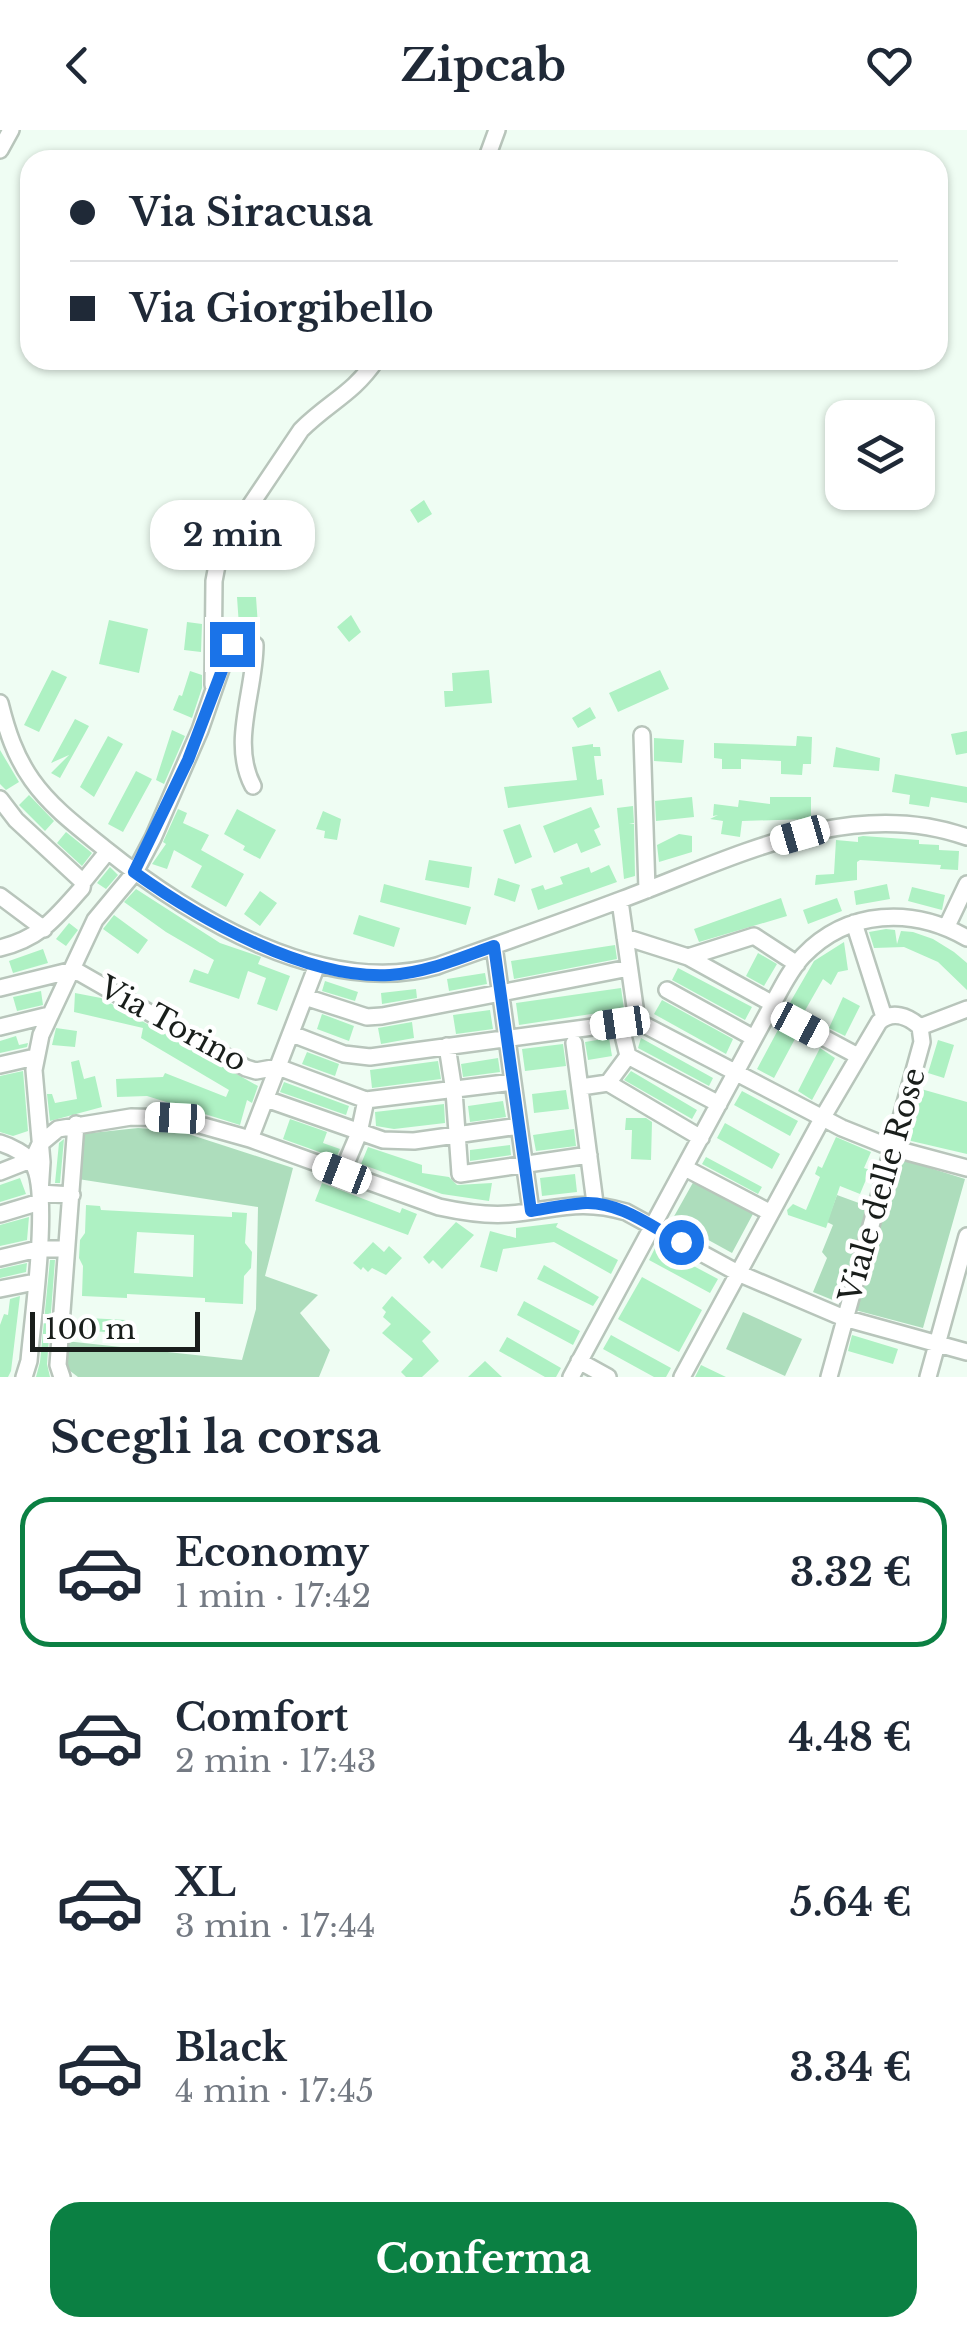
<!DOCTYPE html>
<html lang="it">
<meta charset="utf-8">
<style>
body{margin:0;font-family:"Libre Baskerville",serif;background:#f2f2f3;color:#1f2937;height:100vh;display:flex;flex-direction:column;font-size:38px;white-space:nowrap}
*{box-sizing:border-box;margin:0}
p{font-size:32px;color:#747a83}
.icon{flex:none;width:55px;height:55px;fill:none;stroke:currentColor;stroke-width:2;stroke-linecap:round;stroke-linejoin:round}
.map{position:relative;height:1247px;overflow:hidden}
.panel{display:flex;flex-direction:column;background:#fff;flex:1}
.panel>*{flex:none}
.hud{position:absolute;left:20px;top:20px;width:928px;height:220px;border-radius:30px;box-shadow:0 2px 8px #0004;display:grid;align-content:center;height:220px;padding:0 50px;background:#fff}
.buttons{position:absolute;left:825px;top:270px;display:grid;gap:20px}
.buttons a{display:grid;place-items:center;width:110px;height:110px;border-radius:20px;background:#fff;box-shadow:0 2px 8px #0004;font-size:50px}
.scale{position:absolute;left:30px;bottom:25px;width:170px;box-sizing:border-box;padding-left:10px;border:5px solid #191e1b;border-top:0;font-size:28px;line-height:35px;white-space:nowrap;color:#191e1b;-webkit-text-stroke:8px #fff;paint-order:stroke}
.end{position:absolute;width:45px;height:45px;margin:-22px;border:12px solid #1a73e8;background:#fff;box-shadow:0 0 0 5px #fff}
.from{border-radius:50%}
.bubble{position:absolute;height:70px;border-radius:30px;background:#fff;box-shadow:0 2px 8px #0004;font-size:32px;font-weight:700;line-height:70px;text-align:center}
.car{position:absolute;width:30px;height:60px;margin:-30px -15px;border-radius:12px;box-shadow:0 0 8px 2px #0007;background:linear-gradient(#fff 24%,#345 0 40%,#fff 0 76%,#345 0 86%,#fff 0)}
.hud b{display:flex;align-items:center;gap:35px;height:95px;font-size:38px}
.hud b+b{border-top:2px solid #e0e1e3}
.hud i{width:25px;height:25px;background:#1f2937}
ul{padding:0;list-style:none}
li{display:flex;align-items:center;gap:30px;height:150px;margin:0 20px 15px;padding:0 30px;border:5px solid transparent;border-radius:30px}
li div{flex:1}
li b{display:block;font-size:38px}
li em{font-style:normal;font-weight:700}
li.selected{border-color:#0b8043}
li>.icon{width:90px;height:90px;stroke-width:1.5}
h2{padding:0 50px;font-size:45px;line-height:120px}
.cta{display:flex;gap:20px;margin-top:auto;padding:20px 50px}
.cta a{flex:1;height:115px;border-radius:30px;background:#0b8043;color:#fff;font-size:40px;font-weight:700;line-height:115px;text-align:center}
header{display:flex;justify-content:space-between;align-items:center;height:130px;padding:0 50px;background:#fff;font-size:45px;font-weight:700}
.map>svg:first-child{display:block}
</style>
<header><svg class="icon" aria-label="back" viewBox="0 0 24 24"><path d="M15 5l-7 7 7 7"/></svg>Zipcab<svg class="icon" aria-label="heart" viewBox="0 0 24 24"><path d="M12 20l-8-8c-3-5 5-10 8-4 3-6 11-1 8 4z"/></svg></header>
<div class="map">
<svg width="967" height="1247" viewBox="0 0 967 1247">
<rect width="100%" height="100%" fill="#effdf3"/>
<path fill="#adddbc" d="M 138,998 L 179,1001 L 293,1038 L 265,1146 L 318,1165 L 300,1183 L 330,1220 L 319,1247 L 78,1247 L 65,1237 L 65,1211 L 242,1230 L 256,1179 L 258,1077 L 78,1049 L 82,1004 Z
M 898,1028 L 965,1049 L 923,1198 L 855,1180 Z
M 695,1049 L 754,1082 L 732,1123 L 672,1090 Z
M 837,1065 L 867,1076 L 840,1173 L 813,1162 L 827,1128 L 822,1122 L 833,1095 L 827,1092 Z
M 743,1182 L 802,1209 L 785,1246 L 726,1219 Z"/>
<path fill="#aef1c3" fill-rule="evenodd" d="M 424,370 L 432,384 L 418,393 L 410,380 Z
M 237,467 L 256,467 L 258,496 L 239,496 Z
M 351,485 L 361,502 L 349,512 L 337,497 Z
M 109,490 L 148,499 L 139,543 L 99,534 Z
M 187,492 L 202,494 L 201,522 L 184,520 Z
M 52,540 L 67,547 L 39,602 L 24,595 Z
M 489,540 L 492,573 L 445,577 L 444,561 L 453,561 L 452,543 Z
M 660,540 L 669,559 L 618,582 L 609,563 Z
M 190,541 L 202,545 L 202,558 L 192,588 L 173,580 L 179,565 L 182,566 Z
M 590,577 L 596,588 L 578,598 L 572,588 Z
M 75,589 L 89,596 L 60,648 L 51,643 L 69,625 L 51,633 Z
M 172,600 L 185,606 L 164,654 L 156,650 Z
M 967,601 L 967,623 L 956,625 L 951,604 Z
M 108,606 L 123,614 L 94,667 L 80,657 Z
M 797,606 L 812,607 L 811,634 L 803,634 L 802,645 L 781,644 L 781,631 L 741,629 L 741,639 L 722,639 L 722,629 L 714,628 L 714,613 L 796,616 Z
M 654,608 L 684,610 L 682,633 L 654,631 Z
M 593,614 L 593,617 L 600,617 L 601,626 L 594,626 L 597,650 L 602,649 L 604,665 L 508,678 L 504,657 L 577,650 L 572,617 Z
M 836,617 L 880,628 L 879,641 L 833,637 Z
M 0,620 L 19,652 L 6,660 L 0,654 Z
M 136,641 L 152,649 L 123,702 L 108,694 Z
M 895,644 L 967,657 L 967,673 L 931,667 L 929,677 L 909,674 L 910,665 L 892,662 Z
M 29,665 L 54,691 L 45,701 L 19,675 Z
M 692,667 L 694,687 L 656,691 L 655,671 Z
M 770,667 L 811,667 L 811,689 L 742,691 L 740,707 L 721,704 L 723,691 L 710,689 L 718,685 L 713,686 L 714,674 L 738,677 L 739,670 L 770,674 Z
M 633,676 L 634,693 L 629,693 L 634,694 L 635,746 L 624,749 L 617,678 Z
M 591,677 L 600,697 L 594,700 L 601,715 L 581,723 L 577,713 L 554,723 L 543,696 Z
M 178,679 L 187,683 L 183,693 L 209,705 L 201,720 L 244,744 L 226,777 L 191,757 L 202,736 L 174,720 L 167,739 L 152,734 L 166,714 L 163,712 Z
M 237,679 L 276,700 L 260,729 L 243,720 L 245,716 L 224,704 Z
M 323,681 L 341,689 L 337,710 L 324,708 L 325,701 L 316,699 Z
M 520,694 L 532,727 L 515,734 L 503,700 Z
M 66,702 L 92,723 L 82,736 L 57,713 Z
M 679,704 L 692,706 L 692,722 L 659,732 L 657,715 Z
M 863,706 L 919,710 L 919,714 L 939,715 L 939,720 L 959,721 L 958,740 L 940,739 L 941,735 L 860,730 L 857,732 L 857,750 L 815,755 L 816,745 L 834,744 L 836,710 L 858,712 L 858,707 Z
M 429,730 L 472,737 L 469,758 L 425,750 Z
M 609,735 L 617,752 L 538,780 L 531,759 L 543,755 L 545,760 L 563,754 L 560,747 L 589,737 L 591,743 Z
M 110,737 L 118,745 L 106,759 L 97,753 Z
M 498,748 L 520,755 L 515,772 L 494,765 Z
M 384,754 L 471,777 L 466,795 L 380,772 Z
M 887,754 L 890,769 L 856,775 L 854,761 Z
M 912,757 L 945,765 L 942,780 L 908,771 Z
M 136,759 L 220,813 L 261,827 L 258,834 L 290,846 L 277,881 L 257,874 L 266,848 L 248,841 L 239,869 L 189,852 L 194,839 L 208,844 L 214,830 L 166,802 L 124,772 Z
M 260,761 L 277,773 L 260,796 L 244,784 Z
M 781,768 L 787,786 L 699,812 L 694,799 Z
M 837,768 L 842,781 L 808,794 L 803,780 Z
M 114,785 L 148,810 L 138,824 L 103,799 Z
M 359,785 L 400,798 L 394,817 L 353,804 Z
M 69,793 L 78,800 L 66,816 L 56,809 Z
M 886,799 L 895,800 L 897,814 L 901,801 L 913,802 L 933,809 L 954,822 L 967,833 L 967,860 L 938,832 L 904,817 L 874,818 L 869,802 Z
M 844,812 L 848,840 L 838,842 L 831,855 L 823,849 L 803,884 L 788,876 L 814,831 Z
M 615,815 L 617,829 L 514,849 L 511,831 Z
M 43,819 L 48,833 L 13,843 L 9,831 Z
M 758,823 L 777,834 L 764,856 L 746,846 Z
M 678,838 L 752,877 L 745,890 L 672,850 Z
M 485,843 L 487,854 L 449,861 L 447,849 Z
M 325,851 L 358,862 L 355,871 L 322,861 Z
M 621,858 L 624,879 L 519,895 L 516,873 Z
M 416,859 L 417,868 L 382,874 L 381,863 Z
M 41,861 L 43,875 L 17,881 L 13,867 Z
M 75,863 L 101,868 L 258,956 L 252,973 L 247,970 L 240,995 L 147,966 L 117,967 L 116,949 L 163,947 L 165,943 L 226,967 L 229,960 L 141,908 L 143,898 L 74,882 Z
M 843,867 L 860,876 L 845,906 L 829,898 Z
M 662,870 L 733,909 L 726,924 L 654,884 Z
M 490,880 L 493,899 L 456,904 L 453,885 Z
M 322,884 L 354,896 L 349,911 L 317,899 Z
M 412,892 L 414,908 L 381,914 L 378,898 Z
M 56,898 L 77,901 L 75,917 L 52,915 Z
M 779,898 L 796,907 L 774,948 L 757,939 Z
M 16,906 L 19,915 L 28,913 L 27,917 L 0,923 L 0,911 Z
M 609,908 L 612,926 L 588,930 L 585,912 Z
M 641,908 L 713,948 L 709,956 L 638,918 Z
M 938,910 L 954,915 L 944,948 L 928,943 Z
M 563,914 L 566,936 L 525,941 L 522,919 Z
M 820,918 L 835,928 L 812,970 L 798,961 Z
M 307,922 L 339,934 L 335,946 L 302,934 Z
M 498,928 L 500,942 L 463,947 L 461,934 Z
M 79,930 L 84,949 L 95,946 L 102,977 L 50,991 L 47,964 L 52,964 L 55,973 L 77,969 L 71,932 Z
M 438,931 L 441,949 L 372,958 L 370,940 Z
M 23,941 L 28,1001 L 13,1006 L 0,1002 L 0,946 Z
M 631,941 L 697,980 L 692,989 L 624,950 Z
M 284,952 L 349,976 L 346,985 L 280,962 Z
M 921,959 L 967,972 L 967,1024 L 907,1010 Z
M 566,960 L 569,979 L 534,983 L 532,964 Z
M 742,961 L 798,991 L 790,1006 L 734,975 Z
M 503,971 L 506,987 L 470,992 L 468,976 Z
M 444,974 L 445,993 L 394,999 L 376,996 L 375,982 Z
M 626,988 L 646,988 L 652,992 L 651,1030 L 631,1029 L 632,1000 L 625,1000 Z
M 290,989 L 327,1002 L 323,1013 L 340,1019 L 336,1028 L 283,1009 Z
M 725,993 L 780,1024 L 772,1039 L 717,1008 Z
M 574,999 L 576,1016 L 536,1021 L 533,1005 Z
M 836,1007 L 871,1022 L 864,1038 L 870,1040 L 860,1064 L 840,1056 L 826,1098 L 788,1085 L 787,1080 L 793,1074 L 806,1080 L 820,1047 L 815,1044 L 818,1036 L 822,1038 Z
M 64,1009 L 60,1053 L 55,1053 L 59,1013 Z
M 510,1015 L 511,1025 L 470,1031 L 470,1020 Z
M 368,1017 L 422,1035 L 422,1043 L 449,1047 L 457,1055 L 492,1053 L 489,1071 L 442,1064 L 361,1034 Z
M 706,1027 L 762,1057 L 758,1064 L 702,1034 Z
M 575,1044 L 577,1062 L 542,1066 L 540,1048 Z
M 20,1048 L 26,1064 L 0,1072 L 0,1055 Z
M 322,1053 L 400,1083 L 402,1078 L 417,1084 L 408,1105 L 315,1071 Z
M 86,1075 L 100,1076 L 101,1080 L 232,1087 L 232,1082 L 247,1083 L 245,1113 L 252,1122 L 251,1138 L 244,1146 L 243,1174 L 205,1172 L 205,1168 L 127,1164 L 127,1168 L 82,1166 L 83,1136 L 79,1128 L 80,1110 L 85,1103 ZM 137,1102 L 194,1105 L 193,1147 L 134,1143 Z
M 29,1087 L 27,1110 L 0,1116 L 0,1095 Z
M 456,1092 L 474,1105 L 442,1139 L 433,1130 L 429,1134 L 423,1127 Z
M 558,1093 L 556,1097 L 618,1130 L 611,1144 L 554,1112 L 503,1119 L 497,1142 L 480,1137 L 490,1101 L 516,1108 L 516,1098 Z
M 373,1112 L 384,1122 L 389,1116 L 402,1128 L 386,1145 L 372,1138 L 368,1142 L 363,1137 L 361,1140 L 353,1133 Z
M 656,1116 L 718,1149 L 710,1163 L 649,1130 Z
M 50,1130 L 55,1130 L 47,1234 L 50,1247 L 36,1247 L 40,1232 Z
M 27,1133 L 26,1142 L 0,1148 L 0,1139 Z
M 544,1135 L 599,1167 L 593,1176 L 537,1149 Z
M 642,1147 L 702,1180 L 679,1222 L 618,1189 Z
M 20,1166 L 11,1241 L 8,1247 L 0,1247 L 0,1195 L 4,1184 L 8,1185 L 10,1169 Z
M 392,1166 L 431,1202 L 422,1211 L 439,1231 L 422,1247 L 406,1247 L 401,1242 L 413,1229 L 382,1203 L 391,1194 L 383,1187 L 386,1182 L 382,1178 Z
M 524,1171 L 580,1201 L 573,1215 L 517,1185 Z
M 88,1188 L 126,1190 L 125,1203 L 88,1201 Z
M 611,1205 L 671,1238 L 666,1247 L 654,1247 L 603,1219 Z
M 852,1205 L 898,1219 L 893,1234 L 848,1221 Z
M 507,1207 L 561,1238 L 556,1247 L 545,1247 L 499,1221 Z
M 485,1231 L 502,1247 L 468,1247 Z
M 701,1235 L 726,1247 L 695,1247 Z"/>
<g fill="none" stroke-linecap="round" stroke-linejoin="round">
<g stroke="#b8c5bb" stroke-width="20">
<path id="minor" d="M 0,20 L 11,0
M 486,30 L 497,0
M 213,555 L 214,451 L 218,430 L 227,410 L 301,300 C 329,272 353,264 376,230
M 0,573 C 7,601 15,626 32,650 C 51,677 78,697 104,718 C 190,787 323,868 437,836 C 499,814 562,792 623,769 C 731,729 850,665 967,707
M 642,605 L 647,760
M 0,669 L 16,690 L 83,752 L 82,758 C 55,788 41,808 0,818
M 83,752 L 108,721
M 0,766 L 44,799
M 620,771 L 637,891
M 854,793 L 884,887
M 947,796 L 967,754
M 625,807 L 688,827 L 773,874
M 494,816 L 531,1081
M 688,827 L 754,806 L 797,834
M 0,858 L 69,841 L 80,843 L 246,938 L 256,941 L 278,937 L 366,970 L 513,952
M 667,860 L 754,908
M 305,867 L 367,887 L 382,886 L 629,838
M 770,879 L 858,926
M 620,893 L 628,926 L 719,974
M 0,897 L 49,885
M 920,897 L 967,879
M 292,904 L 344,924 L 370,927 L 637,891 L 842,998 L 892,1018 L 967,1038
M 574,913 L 595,1073
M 447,916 L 454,961 L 460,1044 L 589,1025
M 0,935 L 35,927
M 608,953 L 701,1008
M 581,957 L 608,953 L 628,926
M 266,969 L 383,1010 L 414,1011 L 519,996
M 250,1009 L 317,835
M 0,1013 C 10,1016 27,1024 33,1034 C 51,1062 32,1193 29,1231 L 24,1247
M 685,1038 L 771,1083
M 0,1042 L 33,1029 L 40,1014 L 58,999 L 131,987 L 175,988 L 250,1009 L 439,1077 C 462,1082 485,1086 509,1084 C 555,1080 580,1068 626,1082 L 738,1143 L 844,1188 L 967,1222
M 342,1043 L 359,1003 L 366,970
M 72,1065 L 40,1063 L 42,1032 L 34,940 L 41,905 L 95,790 L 135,742 L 153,708 L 200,600 L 227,522 L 232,514 L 243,508 L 255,515 C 255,561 230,613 253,656
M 0,1084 L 40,1072
M 0,1128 L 38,1119 L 66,1119
M 0,1159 L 35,1152
M 579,1231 L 608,1247
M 62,1247 L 58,1235 L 76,994
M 571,1247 L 770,879 C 780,861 789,841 803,826 C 848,779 913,777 967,808
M 682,1247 L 823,987 L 879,892 C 892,880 908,886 920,897 L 922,912 L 829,1247
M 928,1247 L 967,1106"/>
</g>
<use href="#minor" stroke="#fff" stroke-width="15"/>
</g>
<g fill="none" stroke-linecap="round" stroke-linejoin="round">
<path stroke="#1a73e8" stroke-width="12" d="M 232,514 L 188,630 L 134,742 C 199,789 307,850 390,845 C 426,843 460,828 494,816 L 531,1081 C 549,1078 568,1074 586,1073 C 620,1072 652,1097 681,1112"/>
</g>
<g text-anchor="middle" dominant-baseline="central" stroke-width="9" stroke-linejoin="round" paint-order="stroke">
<g font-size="30" fill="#191e1b" stroke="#fff">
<text transform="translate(173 894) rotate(29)">Via Torino</text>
<text transform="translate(882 1055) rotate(-74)">Viale delle Rose</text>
</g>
</g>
</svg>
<div class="buttons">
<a><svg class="icon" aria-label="layers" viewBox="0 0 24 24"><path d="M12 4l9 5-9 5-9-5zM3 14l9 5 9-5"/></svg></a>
</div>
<div class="scale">100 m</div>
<i class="end from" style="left:681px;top:1112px"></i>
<i class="end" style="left:232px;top:514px"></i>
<div class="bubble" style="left:150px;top:370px;width:165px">2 min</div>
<i class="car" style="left:800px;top:705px;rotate:254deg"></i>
<i class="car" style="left:620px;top:893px;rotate:262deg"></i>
<i class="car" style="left:800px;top:895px;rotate:118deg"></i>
<i class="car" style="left:175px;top:988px;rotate:273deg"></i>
<i class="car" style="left:342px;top:1043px;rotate:291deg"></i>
<div class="hud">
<b><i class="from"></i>Via Siracusa</b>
<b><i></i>Via Giorgibello</b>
</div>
</div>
<section class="panel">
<h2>Scegli la corsa</h2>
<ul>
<li class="selected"><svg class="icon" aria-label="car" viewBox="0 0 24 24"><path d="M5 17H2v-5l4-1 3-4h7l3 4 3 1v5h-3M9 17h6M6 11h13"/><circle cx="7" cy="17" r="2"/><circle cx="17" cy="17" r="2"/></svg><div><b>Economy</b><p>1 min · 17:42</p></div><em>3.32 €</em></li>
<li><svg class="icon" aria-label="car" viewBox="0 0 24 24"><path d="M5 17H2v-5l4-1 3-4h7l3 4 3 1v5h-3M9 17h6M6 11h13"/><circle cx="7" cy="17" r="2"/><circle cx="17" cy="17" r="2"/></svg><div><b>Comfort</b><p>2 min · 17:43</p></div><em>4.48 €</em></li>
<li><svg class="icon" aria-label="car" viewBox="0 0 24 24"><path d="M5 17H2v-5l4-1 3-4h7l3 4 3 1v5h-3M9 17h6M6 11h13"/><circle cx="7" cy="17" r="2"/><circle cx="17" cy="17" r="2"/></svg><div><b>XL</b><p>3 min · 17:44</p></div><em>5.64 €</em></li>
<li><svg class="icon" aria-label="car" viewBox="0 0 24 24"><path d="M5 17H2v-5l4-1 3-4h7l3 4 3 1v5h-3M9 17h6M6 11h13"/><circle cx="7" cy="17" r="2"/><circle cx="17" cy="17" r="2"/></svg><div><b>Black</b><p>4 min · 17:45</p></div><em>3.34 €</em></li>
</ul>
<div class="cta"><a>Conferma</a></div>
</section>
